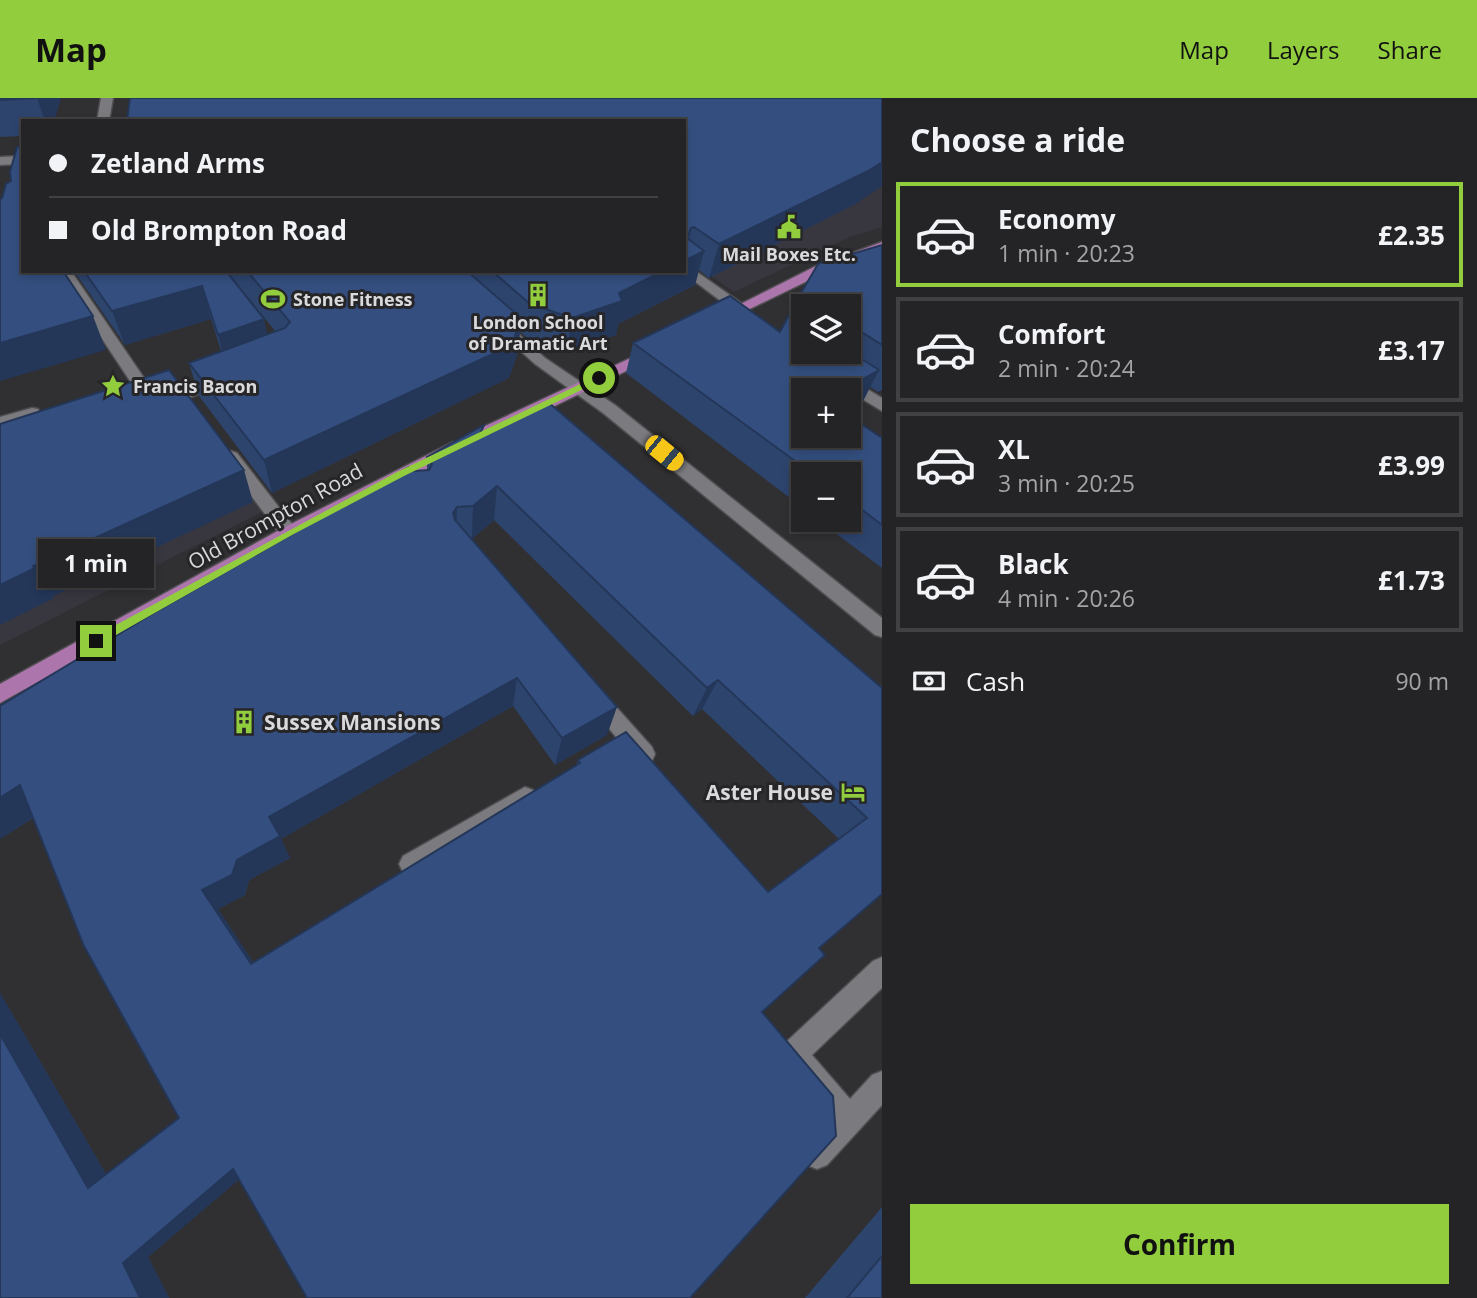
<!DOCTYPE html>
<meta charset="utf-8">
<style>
body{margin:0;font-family:"Open Sans",sans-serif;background:#302f32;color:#f1f3f6;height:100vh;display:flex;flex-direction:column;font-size:26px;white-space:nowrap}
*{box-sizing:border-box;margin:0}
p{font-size:23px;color:#a3a4a7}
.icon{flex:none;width:38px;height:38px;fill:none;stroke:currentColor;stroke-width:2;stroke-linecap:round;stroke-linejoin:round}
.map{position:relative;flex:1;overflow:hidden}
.drawer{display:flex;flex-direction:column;background:#242326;width:595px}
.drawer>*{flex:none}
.guide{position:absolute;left:21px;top:21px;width:665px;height:154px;border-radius:0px;box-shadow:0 4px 10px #0003,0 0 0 2px #414043;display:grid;align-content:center;height:154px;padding:0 28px;background:#242326}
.controls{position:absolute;left:791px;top:196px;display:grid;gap:14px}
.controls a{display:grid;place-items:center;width:70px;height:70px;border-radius:0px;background:#242326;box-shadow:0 4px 10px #0003,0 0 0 2px #414043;font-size:35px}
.end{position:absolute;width:32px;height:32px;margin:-16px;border:9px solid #92cd3e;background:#111;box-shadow:0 0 0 4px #111}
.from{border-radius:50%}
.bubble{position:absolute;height:49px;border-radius:0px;background:#242326;box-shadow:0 4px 10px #0003,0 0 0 2px #414043;font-size:23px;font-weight:700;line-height:49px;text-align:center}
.car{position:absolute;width:21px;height:42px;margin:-21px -10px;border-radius:9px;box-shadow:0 0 5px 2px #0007;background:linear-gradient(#f5c518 24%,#345 0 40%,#f5c518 0 76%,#345 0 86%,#f5c518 0)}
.guide b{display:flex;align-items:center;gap:24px;height:66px;font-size:26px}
.guide b+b{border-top:2px solid #414043}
.guide i{width:18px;height:18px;background:#f1f3f6}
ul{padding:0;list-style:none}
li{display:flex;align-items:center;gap:21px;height:105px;margin:0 14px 10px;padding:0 14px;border:4px solid #414043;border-radius:0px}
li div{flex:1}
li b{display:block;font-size:26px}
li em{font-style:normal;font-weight:700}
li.current{border-color:#92cd3e}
li>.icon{width:63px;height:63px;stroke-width:1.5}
h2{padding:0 28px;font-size:32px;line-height:84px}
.pay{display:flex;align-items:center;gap:18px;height:77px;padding:0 28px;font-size:26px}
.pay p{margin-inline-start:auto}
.primary-button{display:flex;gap:14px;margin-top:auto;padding:14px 28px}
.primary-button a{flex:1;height:80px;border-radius:0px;background:#92cd3e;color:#111;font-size:28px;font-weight:700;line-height:80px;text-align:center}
header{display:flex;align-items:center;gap:42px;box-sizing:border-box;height:98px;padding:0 35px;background:#92cd3e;color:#111}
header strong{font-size:33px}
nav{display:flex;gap:38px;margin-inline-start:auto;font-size:24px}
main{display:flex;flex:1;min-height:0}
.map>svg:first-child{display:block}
</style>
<header>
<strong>Map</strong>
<nav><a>Map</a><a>Layers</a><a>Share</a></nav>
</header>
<main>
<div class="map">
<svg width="882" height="1200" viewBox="0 0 882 1200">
<rect width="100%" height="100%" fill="#302f32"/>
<path fill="#383740" d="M 882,26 L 882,129 L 850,139 L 734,194 L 684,159 L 684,32 Z
M 211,344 L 262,414 L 0,547 L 0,457 Z"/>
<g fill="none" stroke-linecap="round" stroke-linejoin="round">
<g stroke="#4e4d50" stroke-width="3">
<path id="lane" d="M 57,173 L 71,173 L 157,299 L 221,277 L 229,282 L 227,286 L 160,310 L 148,310 Z
M 842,276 L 882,300 L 882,313 L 836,285 L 834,281 L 836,277 Z
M 594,589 L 601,592 L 652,649 L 655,656 L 652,663 L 644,666 L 636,663 L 587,604 L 584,598 L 587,592 Z
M 525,689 L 533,692 L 536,699 L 533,706 L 419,774 L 411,777 L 403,774 L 399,766 L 403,758 Z
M 882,859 L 882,890 L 812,957 L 850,1001 L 872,977 L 882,973 L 882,1007 L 827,1067 L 817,1071 L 807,1067 L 803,1057 L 807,1047 L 831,1022 L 784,966 L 781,956 L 784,946 L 873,863 Z"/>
</g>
<g stroke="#4e4d50" stroke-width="3">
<path id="street" d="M 101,0 L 113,0 L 109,23 L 97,23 Z
M 684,165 L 744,207 L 746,210 L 744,213 L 734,213 L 681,173 L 684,173 Z
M 498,221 L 503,222 L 545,260 L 615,307 L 882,520 L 882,539 L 875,537 L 603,315 L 535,266 L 493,228 L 491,225 Z
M 32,310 L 38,311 L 40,315 L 38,319 L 0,330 L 0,319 Z
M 231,353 L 237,355 L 295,430 L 298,435 L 295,440 L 283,440 L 225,363 L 222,359 L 225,355 Z"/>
</g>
<g stroke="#4e4d50" stroke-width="3">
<path id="secondary" d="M 23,58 L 23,66 L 0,67 L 0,59 Z"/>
</g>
<g stroke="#4e4d50" stroke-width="3">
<path id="primary" d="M 882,144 L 882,153 L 824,175 L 723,224 L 713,224 L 711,221 L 814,169 Z
M 652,250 L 657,252 L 660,255 L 657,258 L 495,337 L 489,339 L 481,333 L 483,329 Z
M 453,344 L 459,346 L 461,350 L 459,354 L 295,440 L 0,605 L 0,586 L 283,430 Z"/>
</g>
<use href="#lane" fill="#7b7a7e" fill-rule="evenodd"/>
<use href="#street" fill="#7b7a7e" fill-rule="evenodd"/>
<use href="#secondary" fill="#7b7a7e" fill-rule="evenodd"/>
<use href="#primary" fill="#ac76ad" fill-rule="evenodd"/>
</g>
<path fill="#2d446d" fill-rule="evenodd" d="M 0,0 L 61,0 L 54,23 L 23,23 L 23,38 L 0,39 Z
M 130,0 L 857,105 L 709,180 L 699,172 L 695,187 L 618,226 L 616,237 L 567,253 L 526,239 L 520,234 L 518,254 L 509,280 L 272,395 L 199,298 L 189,265 L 221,253 L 211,221 L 125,247 L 74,173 L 226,173 L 267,236 L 275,233 L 227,173 L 684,173 Z
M 882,147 L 882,292 L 878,294 L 870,289 L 863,303 L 803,292 L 882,340 L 882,470 L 818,422 L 849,422 L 849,376 L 803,376 L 803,410 L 626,275 L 633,245 L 780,234 L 792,216 L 801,195 ZM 803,208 L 849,208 L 849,254 L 803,254 Z
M 483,335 L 882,590 L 882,796 L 819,850 L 762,914 L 239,1081 L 148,1159 L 169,1200 L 0,1200 L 0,895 L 106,1076 L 179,1020 L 33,720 L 0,741 L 414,373 L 427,372 L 427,359 ZM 494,422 L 693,618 L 702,611 L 839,741 L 768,794 L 578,662 L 576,668 L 253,864 L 218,811 L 245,797 L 249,782 L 290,760 L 281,741 L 513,608 L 555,667 L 607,637 L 472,441 Z
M 882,1109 L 882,1200 L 805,1200 Z"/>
<path fill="#243759" d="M 37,0 L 61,0 L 54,23 L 45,23 Z
M 882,64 L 882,88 L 857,105 L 709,180 L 719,146 Z
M 704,153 L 695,187 L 618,226 L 616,237 L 567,253 L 572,220 L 663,173 L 684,173 L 684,163 Z
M 202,188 L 211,221 L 125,247 L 112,213 Z
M 93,218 L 106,252 L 0,283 L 0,245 Z
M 521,220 L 518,254 L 509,280 L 272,395 L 264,362 Z
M 264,221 L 271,255 L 226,271 L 218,237 Z
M 879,272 L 863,303 L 849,311 L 849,292 L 843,292 Z
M 244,372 L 253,404 L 53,498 L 54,500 L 0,527 L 0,487 L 33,468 Z
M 497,388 L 494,422 L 472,441 L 473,408 Z
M 457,409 L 456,441 L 453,415 Z
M 517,580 L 513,608 L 281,741 L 290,760 L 249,782 L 245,797 L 218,811 L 264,881 L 251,866 L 202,792 L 237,762 L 269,719 Z
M 718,582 L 702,611 L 693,618 L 707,590 Z
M 617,609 L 607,637 L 555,667 L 562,640 Z
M 20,687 L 45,712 L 0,741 L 0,700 Z
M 0,895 L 114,1090 L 88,1090 L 0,936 Z
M 233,1071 L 249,1073 L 148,1159 L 169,1200 L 140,1200 L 123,1165 Z"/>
<path fill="#344f7f" stroke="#243759" stroke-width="2" fill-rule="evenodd" d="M 0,0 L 37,0 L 0,2 Z
M 130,0 L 882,0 L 882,64 L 870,72 L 719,146 L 694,129 L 691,130 L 687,140 L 704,153 L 684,163 L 684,23 L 127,23 Z
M 17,49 L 23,49 L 23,173 L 63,173 L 93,218 L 0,245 L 0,101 L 2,100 L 6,86 L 11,83 L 10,74 Z
M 882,147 L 882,247 L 849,226 L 849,208 L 821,208 L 801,195 L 818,166 Z
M 84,173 L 226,173 L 264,221 L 218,237 L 202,188 L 112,213 Z
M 247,173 L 467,173 L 521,220 L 512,247 L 264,362 L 189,265 L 285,230 L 290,224 Z
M 492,173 L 663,173 L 619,195 L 622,203 L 572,220 L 530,206 Z
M 730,198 L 780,234 L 790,215 L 803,223 L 803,254 L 849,254 L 849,253 L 879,272 L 843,292 L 803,292 L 803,338 L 849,338 L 849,318 L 882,340 L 882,427 L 849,402 L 849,376 L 813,376 L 633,245 Z
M 169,272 L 244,372 L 33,468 L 35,470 L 0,487 L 0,326 Z
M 549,305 L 882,590 L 882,796 L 819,850 L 825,857 L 762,914 L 833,998 L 836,1038 L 690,1200 L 307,1200 L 233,1071 L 123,1165 L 140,1200 L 0,1200 L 0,936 L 88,1090 L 179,1020 L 84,848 L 20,687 L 0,700 L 0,608 L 154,515 L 409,369 L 414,373 L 429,372 L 432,366 L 427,359 L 484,327 L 480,336 ZM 497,388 L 707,590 L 718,582 L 867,720 L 768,794 L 626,634 L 578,662 L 580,665 L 251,866 L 202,792 L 232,777 L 237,762 L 280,738 L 269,719 L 517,580 L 562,640 L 617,609 L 455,422 L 453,415 L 457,409 L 473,408 Z
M 882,1158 L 882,1200 L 847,1200 Z"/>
<path fill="#92cd3e" d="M 599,277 L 602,282 L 404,378 L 292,437 L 100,546 L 92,546 L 92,540 L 397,374 Z"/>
<defs>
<g id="civic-bare" transform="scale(1.89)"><path d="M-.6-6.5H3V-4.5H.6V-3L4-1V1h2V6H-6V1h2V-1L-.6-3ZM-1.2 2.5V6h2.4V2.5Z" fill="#92cd3e" stroke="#262528" stroke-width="2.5" paint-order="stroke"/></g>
<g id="building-bare" transform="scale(1.89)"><path d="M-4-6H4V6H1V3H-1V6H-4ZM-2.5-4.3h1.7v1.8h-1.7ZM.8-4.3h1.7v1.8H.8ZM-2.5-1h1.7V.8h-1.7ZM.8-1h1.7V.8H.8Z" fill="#92cd3e" stroke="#262528" stroke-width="2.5" paint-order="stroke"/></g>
<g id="stadium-bare" transform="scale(1.89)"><path d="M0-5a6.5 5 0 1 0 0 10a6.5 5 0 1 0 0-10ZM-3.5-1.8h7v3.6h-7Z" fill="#92cd3e" stroke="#262528" stroke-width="2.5" paint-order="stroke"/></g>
<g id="sight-bare" transform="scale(1.89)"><path d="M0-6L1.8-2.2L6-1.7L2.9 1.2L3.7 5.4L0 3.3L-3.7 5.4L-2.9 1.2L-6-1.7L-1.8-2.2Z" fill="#92cd3e" stroke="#262528" stroke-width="2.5" paint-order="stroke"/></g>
<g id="hotel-bare" transform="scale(1.89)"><path d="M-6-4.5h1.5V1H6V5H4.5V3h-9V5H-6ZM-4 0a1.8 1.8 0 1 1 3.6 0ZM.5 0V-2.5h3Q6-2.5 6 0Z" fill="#92cd3e" stroke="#262528" stroke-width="2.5" paint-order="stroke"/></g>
</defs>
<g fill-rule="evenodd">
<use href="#civic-bare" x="789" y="129"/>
<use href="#building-bare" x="538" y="197"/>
<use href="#stadium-bare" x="273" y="201"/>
<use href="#sight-bare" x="113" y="288"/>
<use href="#building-bare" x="244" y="624"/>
<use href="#hotel-bare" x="853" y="694"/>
</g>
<g text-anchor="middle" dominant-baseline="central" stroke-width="6" stroke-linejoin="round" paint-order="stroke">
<g font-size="18" font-weight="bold" fill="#dad9db" stroke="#262528">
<text x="789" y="156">Mail Boxes Etc.</text>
<text x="293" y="201" text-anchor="start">Stone Fitness</text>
<text x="538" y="224">London School<tspan x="538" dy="21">of Dramatic Art</tspan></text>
<text x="133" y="288" text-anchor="start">Francis Bacon</text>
</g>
<g font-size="21" fill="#dad9db" stroke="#262528">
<text transform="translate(275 418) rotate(-29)">Old Brompton Road</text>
</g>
<g font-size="21" font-weight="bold" fill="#dad9db" stroke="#262528" text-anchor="start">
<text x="264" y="624">Sussex Mansions</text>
<text x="833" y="694" text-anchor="end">Aster House</text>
</g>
</g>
</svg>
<div class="controls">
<a><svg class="icon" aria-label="layers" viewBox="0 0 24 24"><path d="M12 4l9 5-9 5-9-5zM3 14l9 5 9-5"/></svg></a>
<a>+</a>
<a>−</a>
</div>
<i class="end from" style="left:599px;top:280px"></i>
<i class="end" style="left:96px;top:543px"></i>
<div class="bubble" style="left:38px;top:441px;width:116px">1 min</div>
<i class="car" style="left:664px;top:355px;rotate:129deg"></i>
<div class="guide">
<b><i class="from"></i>Zetland Arms</b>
<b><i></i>Old Brompton Road</b>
</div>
</div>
<section class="drawer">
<h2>Choose a ride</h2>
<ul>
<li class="current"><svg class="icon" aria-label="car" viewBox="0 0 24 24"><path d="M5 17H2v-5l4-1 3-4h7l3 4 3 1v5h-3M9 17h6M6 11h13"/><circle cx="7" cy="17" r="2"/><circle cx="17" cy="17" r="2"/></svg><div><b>Economy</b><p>1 min · 20:23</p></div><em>£2.35</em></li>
<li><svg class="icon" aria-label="car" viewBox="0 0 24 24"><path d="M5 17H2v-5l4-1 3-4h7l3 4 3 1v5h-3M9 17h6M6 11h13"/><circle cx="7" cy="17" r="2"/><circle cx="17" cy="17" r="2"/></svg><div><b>Comfort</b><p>2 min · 20:24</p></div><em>£3.17</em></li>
<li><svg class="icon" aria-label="car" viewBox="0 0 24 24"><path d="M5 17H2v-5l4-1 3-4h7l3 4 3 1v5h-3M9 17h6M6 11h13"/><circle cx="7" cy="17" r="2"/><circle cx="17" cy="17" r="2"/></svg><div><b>XL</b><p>3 min · 20:25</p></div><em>£3.99</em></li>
<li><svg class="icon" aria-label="car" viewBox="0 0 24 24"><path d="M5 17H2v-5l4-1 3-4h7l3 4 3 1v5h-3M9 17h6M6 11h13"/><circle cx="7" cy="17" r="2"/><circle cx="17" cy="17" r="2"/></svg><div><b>Black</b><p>4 min · 20:26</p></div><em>£1.73</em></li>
</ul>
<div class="pay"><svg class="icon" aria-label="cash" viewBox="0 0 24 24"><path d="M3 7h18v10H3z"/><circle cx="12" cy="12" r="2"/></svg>Cash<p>90 m</p></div>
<div class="primary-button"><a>Confirm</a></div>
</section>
</main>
